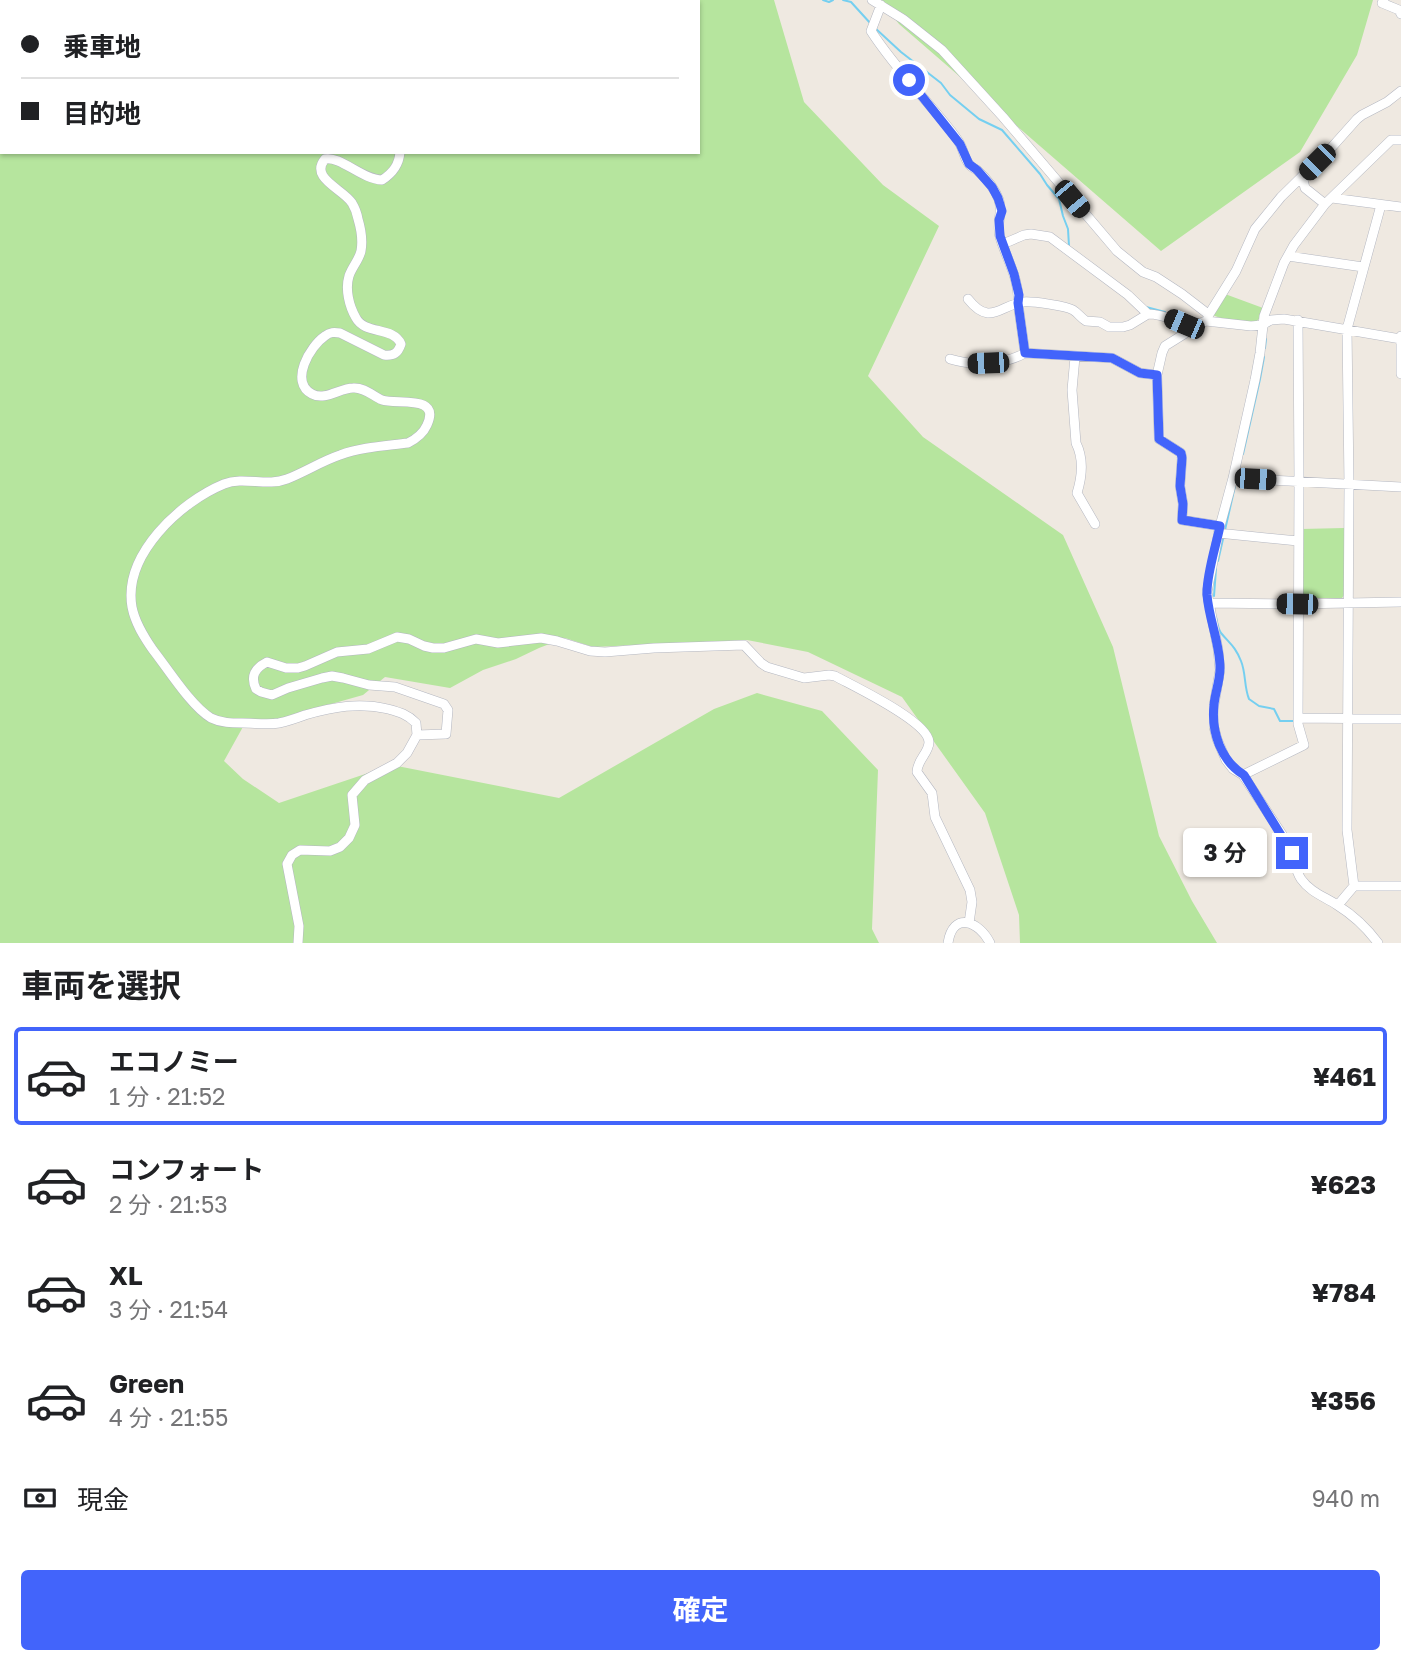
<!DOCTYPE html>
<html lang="ja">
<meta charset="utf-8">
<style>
body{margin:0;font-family:"Golos Text","Noto Sans JP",sans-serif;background:#f6f6f6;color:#202124;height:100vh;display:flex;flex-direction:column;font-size:26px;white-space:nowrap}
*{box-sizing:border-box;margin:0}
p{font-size:23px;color:#757577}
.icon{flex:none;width:38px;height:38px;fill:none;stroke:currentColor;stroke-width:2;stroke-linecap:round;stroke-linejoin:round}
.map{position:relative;height:943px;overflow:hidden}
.panel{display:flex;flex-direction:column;background:#fff;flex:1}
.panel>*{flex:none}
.banner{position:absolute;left:0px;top:0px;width:700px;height:154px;box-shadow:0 2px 5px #0004;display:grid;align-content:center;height:154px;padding:0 21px;background:#fff}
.end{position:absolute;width:32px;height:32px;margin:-16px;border:9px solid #4264fb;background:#fff;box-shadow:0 0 0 4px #fff}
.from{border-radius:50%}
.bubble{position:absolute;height:49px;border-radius:7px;background:#fff;box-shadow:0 2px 5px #0004;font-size:23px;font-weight:700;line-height:49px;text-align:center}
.car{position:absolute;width:21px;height:42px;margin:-21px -10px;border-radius:9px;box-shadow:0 0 5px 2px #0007;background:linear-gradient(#222 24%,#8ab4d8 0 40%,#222 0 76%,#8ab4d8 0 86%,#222 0)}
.banner b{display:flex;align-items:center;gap:24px;height:66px;font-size:26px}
.banner b+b{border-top:2px solid #e0e0e0}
.banner i{width:18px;height:18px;background:#202124}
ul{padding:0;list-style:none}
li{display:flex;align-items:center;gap:21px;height:98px;margin:0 14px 10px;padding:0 7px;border:4px solid transparent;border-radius:7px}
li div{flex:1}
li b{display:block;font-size:26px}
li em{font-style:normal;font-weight:700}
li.current{border-color:#4264fb}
li>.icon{width:63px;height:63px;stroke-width:1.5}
h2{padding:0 21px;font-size:32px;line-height:84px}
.pay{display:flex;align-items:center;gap:18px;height:77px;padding:0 21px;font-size:26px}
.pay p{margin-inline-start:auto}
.primary-button{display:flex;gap:14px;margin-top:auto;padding:14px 21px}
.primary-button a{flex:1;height:80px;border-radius:7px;background:#4264fb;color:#fff;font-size:28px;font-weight:700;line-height:80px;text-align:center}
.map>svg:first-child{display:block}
</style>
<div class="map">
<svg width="1401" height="943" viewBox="0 0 1401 943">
<rect width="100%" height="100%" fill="#efe9e1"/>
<path fill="#b6e59e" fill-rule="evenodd" d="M 0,0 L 774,0 L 804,102 L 883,185 L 939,226 L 868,376 L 923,437 L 1063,535 L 1113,647 L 1159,836 L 1192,901 L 1217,943 L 1020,943 L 1019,915 L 985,813 L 902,697 L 808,652 L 747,640 L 593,647 L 565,638 L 539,648 L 516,659 L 483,670 L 450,688 L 385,677 L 363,695 L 324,706 L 294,717 L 244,725 L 224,761 L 243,779 L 279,803 L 392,765 L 559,798 L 714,709 L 757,693 L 822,711 L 878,770 L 872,929 L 879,943 L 0,943 ZM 2,2 L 698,2 L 698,152 L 2,152 Z
M 880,0 L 1373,0 L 1357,55 L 1300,152 L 1161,251 L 899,24 Z
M 1225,294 L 1263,308 C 1262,312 1261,317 1258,320 C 1251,327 1220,319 1211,314 Z
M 1344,528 L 1345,594 L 1342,598 L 1304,598 L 1301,595 L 1301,529 Z"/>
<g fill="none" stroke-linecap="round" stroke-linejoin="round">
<path stroke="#75cff0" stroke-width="2" d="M 823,0 L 829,2 L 833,0
M 843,0 L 851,2 L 871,24
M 435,2 L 437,0
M 875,28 L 901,52 L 941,83 L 950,95 L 979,119 L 1002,130 L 1040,174 L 1047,185 L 1059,199 L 1063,216 L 1068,229 L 1069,246
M 1146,307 L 1165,312
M 1265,348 L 1266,339
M 1243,454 L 1260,379 L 1264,357
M 1225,530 L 1235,486
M 1218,561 L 1223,539
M 1214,596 L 1216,569
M 1216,617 C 1217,622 1218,629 1221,633 C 1230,644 1235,646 1241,661 C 1246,673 1244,687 1249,699 L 1259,706 L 1274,709 L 1280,721 L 1293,721"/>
<g stroke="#b4b7c1" stroke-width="10">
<path id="minor" d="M 872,0 L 903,19 L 942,50 L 1003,117 L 1117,251 L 1143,272 L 1156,277 L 1182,294 L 1208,314
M 1384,0 L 1382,3 L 1399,10 L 1401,14
M 361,2 L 363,0
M 881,5 L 871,31 C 894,67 925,98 951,131 C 954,135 958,140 960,144 C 964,151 964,158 969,164 C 970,166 975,169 977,170 C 986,178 995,189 999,200 C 1003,213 996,224 1000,237 C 1006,258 1020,280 1018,303 L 1025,353
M 1302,176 L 1305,188 L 1325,204
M 1332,198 L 1401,207
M 1003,244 L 1024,235 L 1031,234 L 1050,237 L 1128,295 L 1148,314 C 1167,314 1176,323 1193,326
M 1288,256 L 1363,267
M 968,299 C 990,327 1000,305 1023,302 C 1032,301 1067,306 1073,310 C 1078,313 1081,318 1086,321 L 1100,322 L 1109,327 L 1123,327 L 1130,325 L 1148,314
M 1208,316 L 1236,271 L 1255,229 L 1281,197 L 1332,147 L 1357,119 L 1362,115 L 1387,102 L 1401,91
M 1401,336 L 1401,374
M 1075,357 L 1072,390 L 1076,443 C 1084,459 1082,477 1077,493 L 1095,524
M 950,359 C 973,366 1004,365 1025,353 L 1112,358 L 1140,373 L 1157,375
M 1233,478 L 1401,487
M 1220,526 L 1182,520 L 1183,504 L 1180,486 L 1182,458 L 1181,453 L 1159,439 L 1157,375 L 1162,353 L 1165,346 L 1189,331 L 1193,326 L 1206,321 L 1251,326 L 1262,325 L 1271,320 L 1284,319 L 1401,339
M 1218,533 L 1298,541
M 1209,603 L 1297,604 L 1401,602
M 1298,718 L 1401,719
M 417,735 L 446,734 L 448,710 L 444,704 L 395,687 L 369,685 L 343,678 L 332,676 L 322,678 L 288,688 L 272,695 L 261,692 L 256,689 C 250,676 255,668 267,662 L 286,668 L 298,668 L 305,666 L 337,652 L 368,649 L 397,637 L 409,639 L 424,646 L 433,648 L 444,648 L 476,639 L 498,643 L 541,638 L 557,641 L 590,651 L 605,652 L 654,648 L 744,645 L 761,663 L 767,667 L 804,678 L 829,675 L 835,676 C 853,686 928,721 929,742 C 929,753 917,760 917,772 L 932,793 L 935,817 L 970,890 L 972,902 L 969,923
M 1243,775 L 1304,745 L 1298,724 L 1299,482 L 1298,320
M 1354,886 L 1401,886
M 1338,905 L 1354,886 L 1347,830 L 1349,485 L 1347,329 L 1381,205
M 298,943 L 299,926 L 287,864 L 292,855 L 300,850 L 330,851 L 340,847 L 349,838 L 355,825 L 352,795 L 365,780 L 397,763 L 407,753 L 417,735 L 416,723 C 407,714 399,712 388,709 C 359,702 333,707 305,715 C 297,718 288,721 279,723 C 267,725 255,723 242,723 C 232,723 221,723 211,718 C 191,706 168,669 153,650 C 144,637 135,623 132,607 C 123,555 180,502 224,484 C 244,476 267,487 287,479 C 305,472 322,461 340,455 C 362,447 385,446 408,443 C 416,439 423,434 427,425 C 441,394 397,405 382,400 C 373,396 364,387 353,388 C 340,388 325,401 312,394 C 289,382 310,346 325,336 C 330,332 334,332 340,333 L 384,355 C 394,356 398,353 401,344 C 393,326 365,335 356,318 C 349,306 345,289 349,276 C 352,267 359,260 361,251 C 363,240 361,229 358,219 C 357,213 355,208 352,203 C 343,189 309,178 325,159 C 341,156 361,179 382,180 C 393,173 399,165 400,152
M 948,943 C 953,911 979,921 990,943
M 1378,943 C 1367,928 1353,915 1337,905 C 1325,897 1310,892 1301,879 C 1295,870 1292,853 1287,842 L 1243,775 L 1233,769 L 1226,760 L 1217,739 L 1214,727 L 1214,705 L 1220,670 L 1218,649 L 1207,592 L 1220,526 L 1233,478 L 1255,380 L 1260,353 L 1264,316 L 1284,263 L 1294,245 L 1325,204 L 1391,140 L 1401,140"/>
</g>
<use href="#minor" stroke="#fff" stroke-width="9"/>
</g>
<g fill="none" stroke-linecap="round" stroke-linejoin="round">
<path stroke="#4264fb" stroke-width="9" d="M 909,80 L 960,144 L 969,164 L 977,170 L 992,187 L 998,198 L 1002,211 L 999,220 L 1000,236 L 1014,274 L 1019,295 L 1018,303 L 1025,353 L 1112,358 L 1140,373 L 1157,375 L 1159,439 L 1181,453 L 1182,458 L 1180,486 L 1183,504 L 1182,520 L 1220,526 C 1216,546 1206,576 1207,595 C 1209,620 1220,643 1220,668 C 1220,681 1215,693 1214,705 C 1211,732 1221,761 1244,775 L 1292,853"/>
</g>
</svg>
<i class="end from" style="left:909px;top:80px"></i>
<i class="end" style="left:1292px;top:853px"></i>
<div class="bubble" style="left:1183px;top:828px;width:84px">3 分</div>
<i class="car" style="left:1317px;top:162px;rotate:225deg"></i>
<i class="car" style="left:1072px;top:199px;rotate:140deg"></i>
<i class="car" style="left:1184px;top:324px;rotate:293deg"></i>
<i class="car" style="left:988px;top:363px;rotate:268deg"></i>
<i class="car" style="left:1255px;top:479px;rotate:93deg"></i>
<i class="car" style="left:1297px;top:604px;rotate:271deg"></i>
<div class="banner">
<b><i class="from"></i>乗車地</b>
<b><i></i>目的地</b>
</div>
</div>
<section class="panel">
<h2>車両を選択</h2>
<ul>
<li class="current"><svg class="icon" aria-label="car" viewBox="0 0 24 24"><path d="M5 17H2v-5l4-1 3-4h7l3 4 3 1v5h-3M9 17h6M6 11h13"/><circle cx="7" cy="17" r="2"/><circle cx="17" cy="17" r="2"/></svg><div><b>エコノミー</b><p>1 分 · 21:52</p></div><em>¥461</em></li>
<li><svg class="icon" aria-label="car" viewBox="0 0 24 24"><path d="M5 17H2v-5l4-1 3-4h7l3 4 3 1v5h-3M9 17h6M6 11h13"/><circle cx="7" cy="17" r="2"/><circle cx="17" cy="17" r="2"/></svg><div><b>コンフォート</b><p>2 分 · 21:53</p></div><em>¥623</em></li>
<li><svg class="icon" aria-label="car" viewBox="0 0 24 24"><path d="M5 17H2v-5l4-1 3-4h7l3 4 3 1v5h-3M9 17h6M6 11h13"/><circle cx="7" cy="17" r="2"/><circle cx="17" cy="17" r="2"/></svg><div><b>XL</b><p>3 分 · 21:54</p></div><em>¥784</em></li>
<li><svg class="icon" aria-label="car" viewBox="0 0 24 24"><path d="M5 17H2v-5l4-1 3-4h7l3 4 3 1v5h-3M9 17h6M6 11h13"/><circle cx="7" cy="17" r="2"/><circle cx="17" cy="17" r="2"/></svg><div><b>Green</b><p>4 分 · 21:55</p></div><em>¥356</em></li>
</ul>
<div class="pay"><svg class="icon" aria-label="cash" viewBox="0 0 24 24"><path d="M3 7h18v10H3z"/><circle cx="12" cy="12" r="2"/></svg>現金<p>940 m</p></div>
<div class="primary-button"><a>確定</a></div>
</section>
